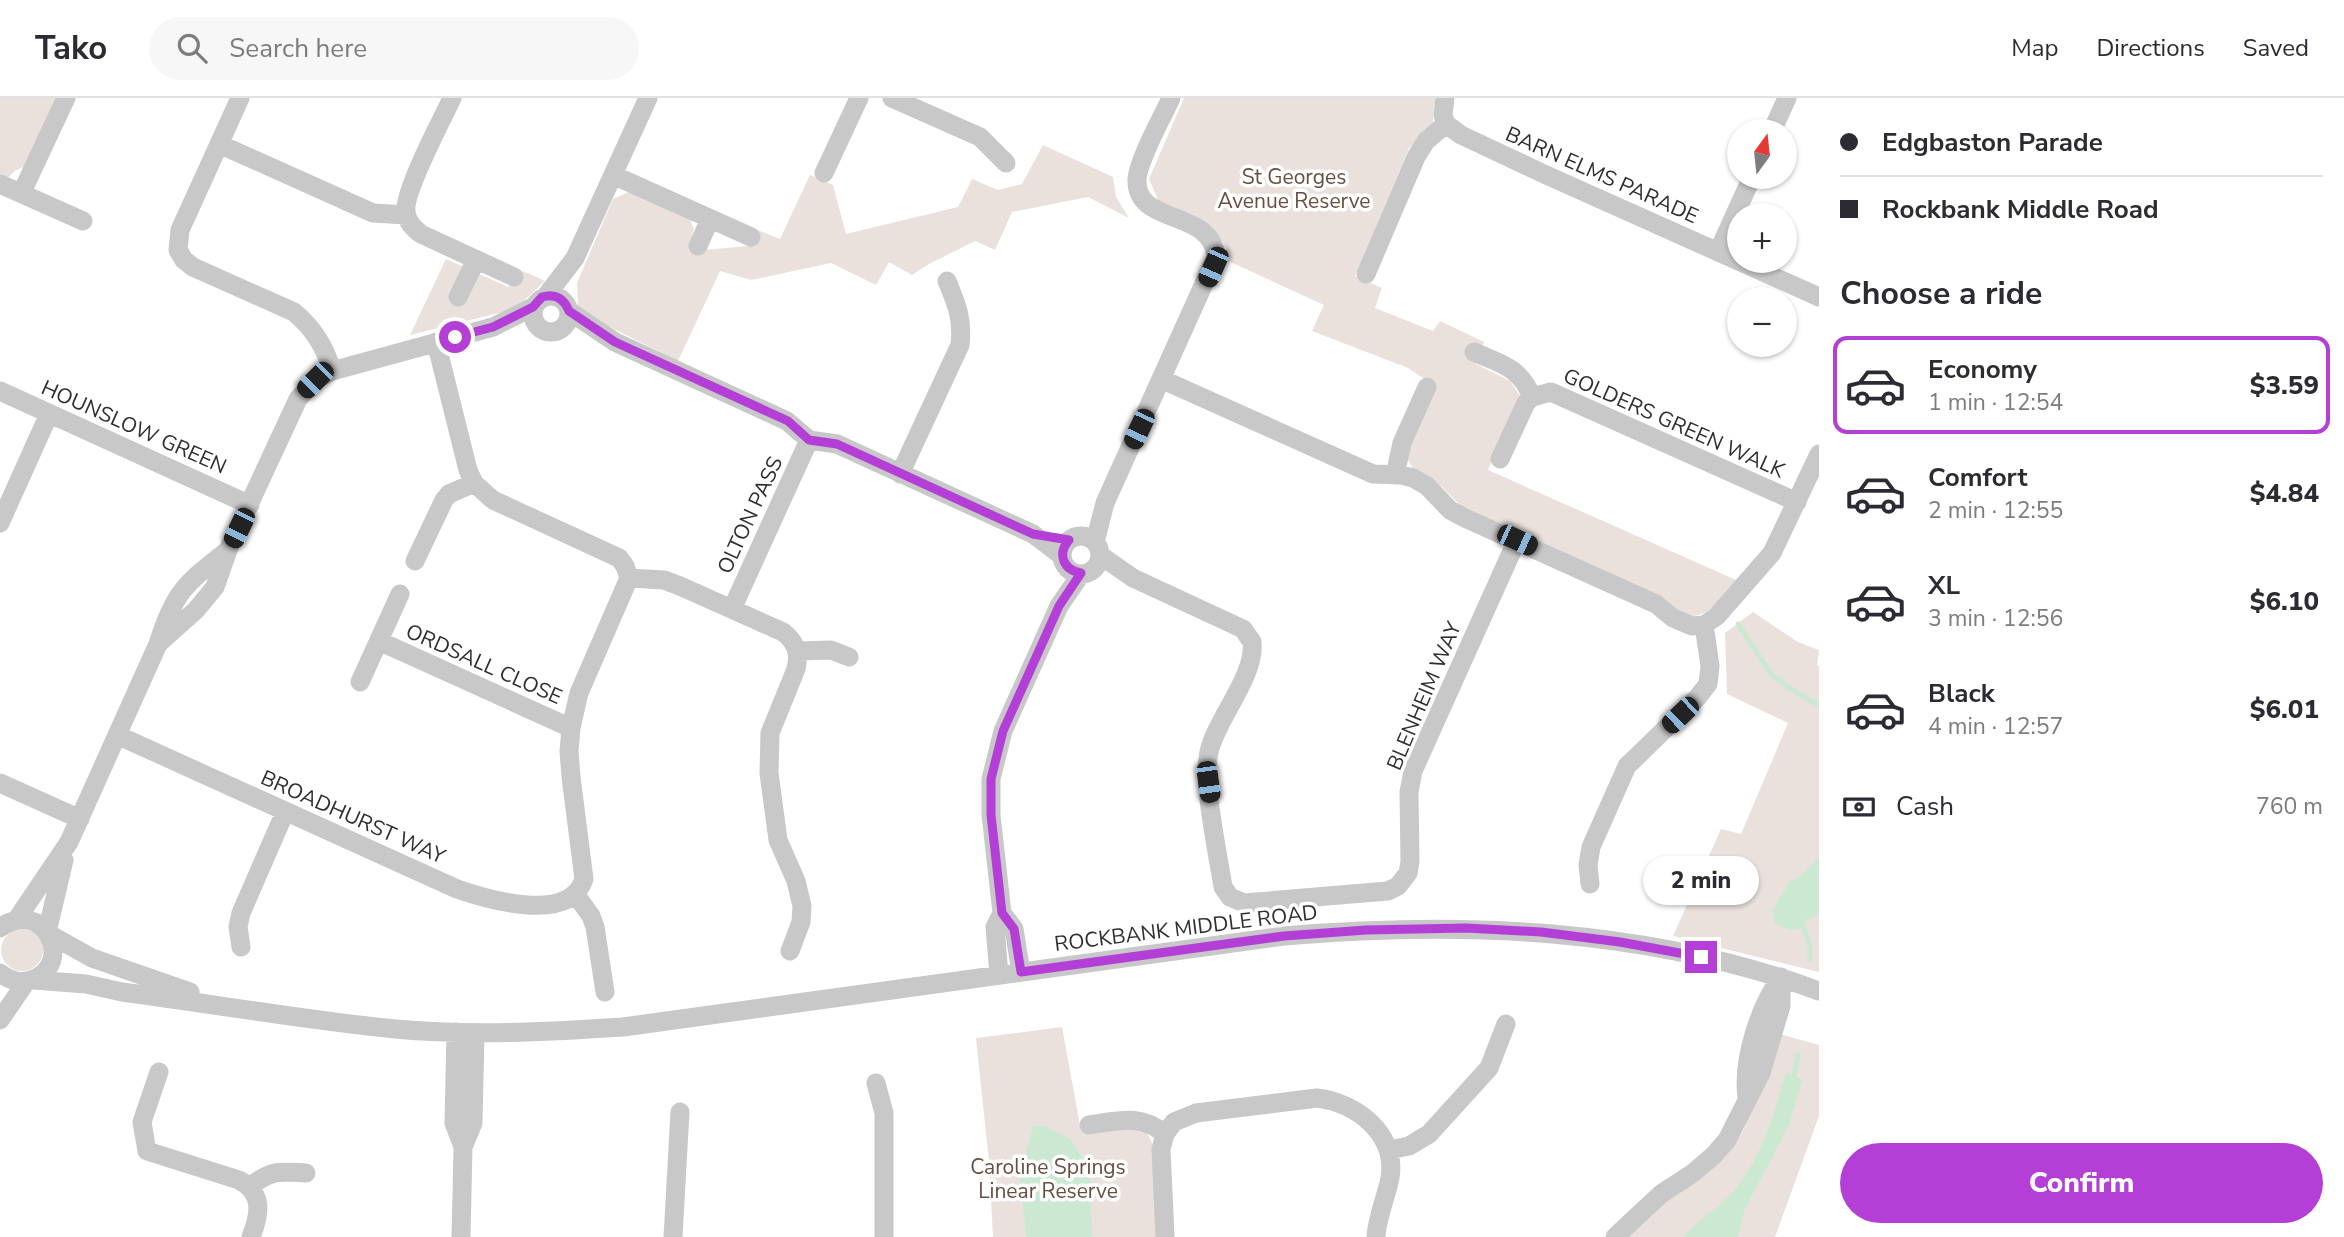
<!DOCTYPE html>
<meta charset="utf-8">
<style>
body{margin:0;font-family:"Nunito Sans",sans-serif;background:#f7f7f7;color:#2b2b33;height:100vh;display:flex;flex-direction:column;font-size:26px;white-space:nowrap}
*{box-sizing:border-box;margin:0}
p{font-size:23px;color:#7c7c81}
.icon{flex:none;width:38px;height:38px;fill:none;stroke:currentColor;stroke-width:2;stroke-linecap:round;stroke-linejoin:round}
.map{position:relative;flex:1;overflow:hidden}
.drawer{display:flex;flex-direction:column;background:#fff;width:525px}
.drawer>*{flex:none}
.top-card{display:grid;align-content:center;height:154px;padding:0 21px;background:#fff}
.needle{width:46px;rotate:15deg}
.controls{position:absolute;left:1727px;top:21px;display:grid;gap:14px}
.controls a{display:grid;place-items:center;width:70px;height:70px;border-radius:50%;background:#fff;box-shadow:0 2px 5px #0004;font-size:35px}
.end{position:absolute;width:32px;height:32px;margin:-16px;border:9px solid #b43fd7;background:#fff;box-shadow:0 0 0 4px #fff}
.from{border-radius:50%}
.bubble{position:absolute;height:49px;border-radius:24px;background:#fff;box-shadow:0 2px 5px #0004;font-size:23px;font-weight:800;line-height:49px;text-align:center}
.car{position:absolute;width:21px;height:42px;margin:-21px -10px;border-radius:9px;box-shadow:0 0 5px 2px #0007;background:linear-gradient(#222 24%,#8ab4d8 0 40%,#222 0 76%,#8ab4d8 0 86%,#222 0)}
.top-card b{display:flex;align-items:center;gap:24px;height:66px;font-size:26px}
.top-card b+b{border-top:2px solid #e1e1e2}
.top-card i{width:18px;height:18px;background:#2b2b33}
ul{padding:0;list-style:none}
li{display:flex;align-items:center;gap:21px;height:98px;margin:0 14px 10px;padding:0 7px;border:4px solid transparent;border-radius:14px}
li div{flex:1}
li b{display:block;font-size:26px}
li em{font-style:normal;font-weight:800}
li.on{border-color:#b43fd7}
li>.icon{width:63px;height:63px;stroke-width:1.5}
h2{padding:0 21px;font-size:32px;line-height:84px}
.pay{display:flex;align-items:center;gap:18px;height:77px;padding:0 21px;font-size:26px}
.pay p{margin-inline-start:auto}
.primary-button{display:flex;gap:14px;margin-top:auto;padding:14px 21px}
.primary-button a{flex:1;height:80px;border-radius:42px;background:#b43fd7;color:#fff;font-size:28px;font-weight:800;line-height:80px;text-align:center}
header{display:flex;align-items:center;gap:42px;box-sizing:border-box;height:98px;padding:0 35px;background:#fff;border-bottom:2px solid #e1e1e2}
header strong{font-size:33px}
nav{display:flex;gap:38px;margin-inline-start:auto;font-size:24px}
.search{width:490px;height:63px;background:#f7f7f7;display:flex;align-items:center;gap:18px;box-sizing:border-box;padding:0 24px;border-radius:38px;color:#7c7c81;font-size:26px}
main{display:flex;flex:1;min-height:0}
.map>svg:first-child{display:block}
</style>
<header>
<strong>Tako</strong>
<div class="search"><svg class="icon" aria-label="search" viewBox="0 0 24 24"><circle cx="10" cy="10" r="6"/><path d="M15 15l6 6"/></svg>Search here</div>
<nav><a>Map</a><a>Directions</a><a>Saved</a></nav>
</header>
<main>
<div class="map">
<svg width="1819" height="1139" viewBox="0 0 1819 1139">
<rect width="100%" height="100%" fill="#fff"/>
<path fill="#eae1dd" d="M 0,0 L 57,0 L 25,68 L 15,73 L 0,87 Z
M 1184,0 L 1437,0 L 1434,8 L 1433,27 L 1409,50 L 1355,178 L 1382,190 L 1375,210 L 1433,233 L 1440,223 L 1484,244 L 1476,266 L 1510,283 L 1521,299 L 1488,372 L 1736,482 C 1720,502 1713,517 1686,519 L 1462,409 L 1441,388 L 1413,371 L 1407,360 L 1409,348 L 1435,288 L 1408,270 L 1312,233 L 1324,207 L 1224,161 L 1227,150 L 1211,129 L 1159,104 L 1149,81 Z
M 1043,47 L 1113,79 L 1116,99 L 1129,120 L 1088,99 L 1012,114 L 995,152 L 975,143 L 929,166 L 912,177 L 889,164 L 876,187 L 831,165 L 751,182 L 720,173 L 678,263 L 592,220 L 578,209 L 577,185 L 613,101 L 631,93 L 690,121 L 694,131 L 689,147 L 704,152 L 748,148 L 755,131 L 780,141 L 810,77 L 833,87 L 846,136 L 958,109 L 972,81 L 998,92 L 1022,86 Z
M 446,161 L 508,189 L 523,173 L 545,183 L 515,211 L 410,237 Z
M 1753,514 L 1798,544 L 1819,552 L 1817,567 L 1819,568 L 1819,874 L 1673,838 L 1721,731 L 1741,736 L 1788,625 L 1727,596 L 1725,535 Z
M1 852a21 21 0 1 1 42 0a21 21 0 1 1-42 0Z
M 1062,929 L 1081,1033 L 1138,1027 L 1146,1032 L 1152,1045 L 1158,1139 L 993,1139 L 989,1064 L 976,940 Z
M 1780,936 L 1819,947 L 1819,1018 L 1775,1139 L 1628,1139 L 1669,1099 L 1730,1053 L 1743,1033 Z"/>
<path fill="#cbe9d2" d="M 1819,759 L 1819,815 L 1814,819 L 1806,822 L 1804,830 L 1790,832 L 1774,826 C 1770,803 1782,801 1790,783 L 1800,779 Z
M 1786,975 L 1798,979 L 1802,983 L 1789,1027 L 1744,1113 L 1738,1139 L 1683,1139 C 1697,1122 1718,1111 1732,1095 C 1763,1059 1772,1019 1786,975 Z
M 1033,1028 L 1045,1028 L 1070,1041 L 1090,1071 L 1092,1139 L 1026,1139 L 1020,1078 Z"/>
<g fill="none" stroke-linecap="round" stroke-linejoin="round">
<path stroke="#cbe9d2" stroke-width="5" d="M 1738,526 L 1771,576 L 1797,595 L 1819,607
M 1804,830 L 1810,848 L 1810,862
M 1794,977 L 1798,957"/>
<path stroke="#c8c8c8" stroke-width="19" d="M 240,0 L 180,132 L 178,152 L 184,162 L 193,169 L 294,214 C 314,231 325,249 332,273
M 452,0 C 442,22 403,94 406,114 C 407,124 413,130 421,136 L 514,179
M 892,0 L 980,39 L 1006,65
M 1446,26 L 1461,37 L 1544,76 L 1819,199
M 1772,33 L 1787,0
M 219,46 L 373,115 L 406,117
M 824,75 L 859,0
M 613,77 L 751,139
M 0,86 L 83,123
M 22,94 L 66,0
M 698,148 L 710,121
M 1718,154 L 1752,79
M 1366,176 L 1416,59 L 1426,43 L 1446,26 L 1443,17 L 1445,0
M533 216a18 18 0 1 1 36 0a18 18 0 1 1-36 0Z
M 546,198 L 575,160 L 648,0
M 458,199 L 476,162
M 569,213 L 615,244 L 787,323 L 809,342 L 837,346 L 1033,436 L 1062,458
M 1474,254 C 1501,266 1520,269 1532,299
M 1161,281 L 1373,376 L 1402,377 L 1413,380 L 1427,388 L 1450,412 L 1465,420 L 1656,506 L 1673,520 L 1692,528 L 1704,527 L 1717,518 L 1772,455 L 1819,356
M 0,293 L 250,407
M 1500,361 L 1526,305 L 1532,299 L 1551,294 L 1797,404
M 900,376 L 960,247 C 963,221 957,207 947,183
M 1395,377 L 1402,345 L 1427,289
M 0,425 L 49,316
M1062 457a19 19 0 1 1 38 0a19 19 0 1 1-38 0Z
M 1095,444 L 1105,405 L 1216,159 C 1211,109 1135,129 1137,81 C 1139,60 1162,20 1171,0
M 1100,457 L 1133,480 L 1243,531 L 1252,544 C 1256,578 1216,621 1209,654 C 1202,684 1218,756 1223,789 L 1230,799 L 1244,805 L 1388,793 L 1398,788 L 1408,775 L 1410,764 L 1409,694 L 1413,673 L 1517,442
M 415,463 L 444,402 L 449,396 L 474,385
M 629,480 L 664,482 L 680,488 L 783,534 C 796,544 800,555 796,571 L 770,635 L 769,675 L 778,742 L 796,783 L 802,808 L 801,824 L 790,853
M 732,511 L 809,342
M 379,543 L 571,630
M 158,546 L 196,512 L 215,489 L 228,452 L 298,301 L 315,282 L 332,273 L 493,229 L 533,209
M 797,553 L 831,552 L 849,559
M 360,584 L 400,496
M 117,637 L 457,791 C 489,802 570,826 584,781 L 571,679 L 569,653 L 571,630 L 579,595 L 629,480 L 625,468 L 619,460 L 493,402 L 474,385 L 468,372 L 436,244
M 0,685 L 80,721
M 1590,786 L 1588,767 L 1591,749 L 1627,668 L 1697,600 L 1708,586 L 1710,568 L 1704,527
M 576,797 L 591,818 L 595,829 L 605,894
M 1002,815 L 1014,831 L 1021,874
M 17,821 L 69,744 L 158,546 C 174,494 185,486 227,453
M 0,830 C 43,798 77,866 31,882 C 20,886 9,882 0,875
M 47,834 L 64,762
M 49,836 L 92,860 L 190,894
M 241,849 L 238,829 L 241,815 L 285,714
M 999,877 L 995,829 L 1002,815 L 991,717 L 991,681 L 1003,633 L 1059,508 L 1081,476
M 34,882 L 86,886 L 122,894 C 213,906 304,922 395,931 C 471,938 547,934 623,929 L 1284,838 C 1464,823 1648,830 1819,893
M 0,922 L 26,884
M 456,934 L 454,1025 L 463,1049
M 159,974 L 142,1024 L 147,1053 L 239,1082 C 264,1095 260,1116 251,1139
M 876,985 L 884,1015 L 884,1139
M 1747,1000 C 1742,962 1759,910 1781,879
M 1089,1027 C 1119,1023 1140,1015 1165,1036
M 1389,1052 L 1409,1048 L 1429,1036 L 1489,970 L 1506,926
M 250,1089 C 271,1071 280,1074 306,1075
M 461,1139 L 463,1049 L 473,1025 L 475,935
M 673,1139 L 680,1014
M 1165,1139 L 1161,1051 L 1165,1036 L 1174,1024 L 1196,1015 L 1317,1000 C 1357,1005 1397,1036 1390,1080 C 1386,1100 1377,1119 1376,1139
M 1615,1139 L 1661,1096 L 1693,1075 L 1714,1057 L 1727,1042 L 1761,975 L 1781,908 L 1781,879"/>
</g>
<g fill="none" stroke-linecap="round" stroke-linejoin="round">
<path stroke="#b43fd7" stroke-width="9" d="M 455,239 L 493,229 L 533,209 L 542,199 C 555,195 564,200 569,213 L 615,244 L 788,323 L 809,342 L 837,346 L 1033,436 L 1069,442 C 1057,456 1063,472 1081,475 L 1059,508 L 1003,633 L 991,681 L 991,717 L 1002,815 L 1014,831 L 1021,874 L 1284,838 L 1366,832 L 1466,830 L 1541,834 L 1620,844 L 1701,859"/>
</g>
<g text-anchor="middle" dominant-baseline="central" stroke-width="7" stroke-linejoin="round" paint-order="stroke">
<g font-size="21" fill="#2e2e2e" stroke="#fff">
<text transform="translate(1602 77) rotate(24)">BARN ELMS PARADE</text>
<text transform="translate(1674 325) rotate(24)">GOLDERS GREEN WALK</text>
<text transform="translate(134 329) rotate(24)">HOUNSLOW GREEN</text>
<text transform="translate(750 417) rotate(-65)">OLTON PASS</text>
<text transform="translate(484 566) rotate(24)">ORDSALL CLOSE</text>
<text transform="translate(1424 598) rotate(-67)">BLENHEIM WAY</text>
<text transform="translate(353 719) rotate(24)">BROADHURST WAY</text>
<text transform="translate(1186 830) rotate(-7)">ROCKBANK MIDDLE ROAD</text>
</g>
<g font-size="21" fill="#674e3f" stroke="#fff">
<text x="1294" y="79">St Georges<tspan x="1294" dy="24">Avenue Reserve</tspan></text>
<text x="1048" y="1069">Caroline Springs<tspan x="1048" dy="24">Linear Reserve</tspan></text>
</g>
</g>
</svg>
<div class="controls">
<a><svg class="needle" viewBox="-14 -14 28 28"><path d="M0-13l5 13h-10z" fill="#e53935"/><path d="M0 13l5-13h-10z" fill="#7c7c81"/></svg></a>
<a>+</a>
<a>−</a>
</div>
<i class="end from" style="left:455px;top:239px"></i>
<i class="end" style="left:1701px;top:859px"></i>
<div class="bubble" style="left:1643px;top:758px;width:116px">2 min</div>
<i class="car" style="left:1213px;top:169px;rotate:204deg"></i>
<i class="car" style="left:315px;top:282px;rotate:225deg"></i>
<i class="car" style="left:1139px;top:331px;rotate:205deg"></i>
<i class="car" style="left:239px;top:430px;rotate:206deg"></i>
<i class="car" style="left:1517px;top:442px;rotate:115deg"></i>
<i class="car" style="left:1680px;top:617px;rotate:226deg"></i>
<i class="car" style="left:1208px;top:684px;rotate:172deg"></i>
</div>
<section class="drawer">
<div class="top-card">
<b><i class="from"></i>Edgbaston Parade</b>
<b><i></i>Rockbank Middle Road</b>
</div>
<h2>Choose a ride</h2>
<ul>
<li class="on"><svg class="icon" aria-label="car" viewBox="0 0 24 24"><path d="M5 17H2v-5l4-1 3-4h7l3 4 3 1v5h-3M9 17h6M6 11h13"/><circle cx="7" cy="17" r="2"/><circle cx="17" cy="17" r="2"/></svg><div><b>Economy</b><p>1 min · 12:54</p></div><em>$3.59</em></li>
<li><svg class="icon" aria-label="car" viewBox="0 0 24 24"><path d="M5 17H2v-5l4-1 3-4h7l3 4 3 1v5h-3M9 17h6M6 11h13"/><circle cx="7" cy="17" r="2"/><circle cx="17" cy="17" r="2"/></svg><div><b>Comfort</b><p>2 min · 12:55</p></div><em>$4.84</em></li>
<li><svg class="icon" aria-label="car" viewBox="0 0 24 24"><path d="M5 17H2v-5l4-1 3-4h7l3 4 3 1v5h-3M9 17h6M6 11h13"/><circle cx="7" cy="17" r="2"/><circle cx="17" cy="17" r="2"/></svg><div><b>XL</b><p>3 min · 12:56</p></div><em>$6.10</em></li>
<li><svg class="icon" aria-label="car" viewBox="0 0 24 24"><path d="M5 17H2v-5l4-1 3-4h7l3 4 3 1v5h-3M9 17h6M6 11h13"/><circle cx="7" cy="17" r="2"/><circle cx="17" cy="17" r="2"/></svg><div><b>Black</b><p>4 min · 12:57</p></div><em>$6.01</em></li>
</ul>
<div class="pay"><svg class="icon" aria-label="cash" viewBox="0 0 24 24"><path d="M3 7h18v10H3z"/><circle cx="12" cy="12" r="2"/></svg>Cash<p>760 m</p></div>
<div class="primary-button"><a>Confirm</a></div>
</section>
</main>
